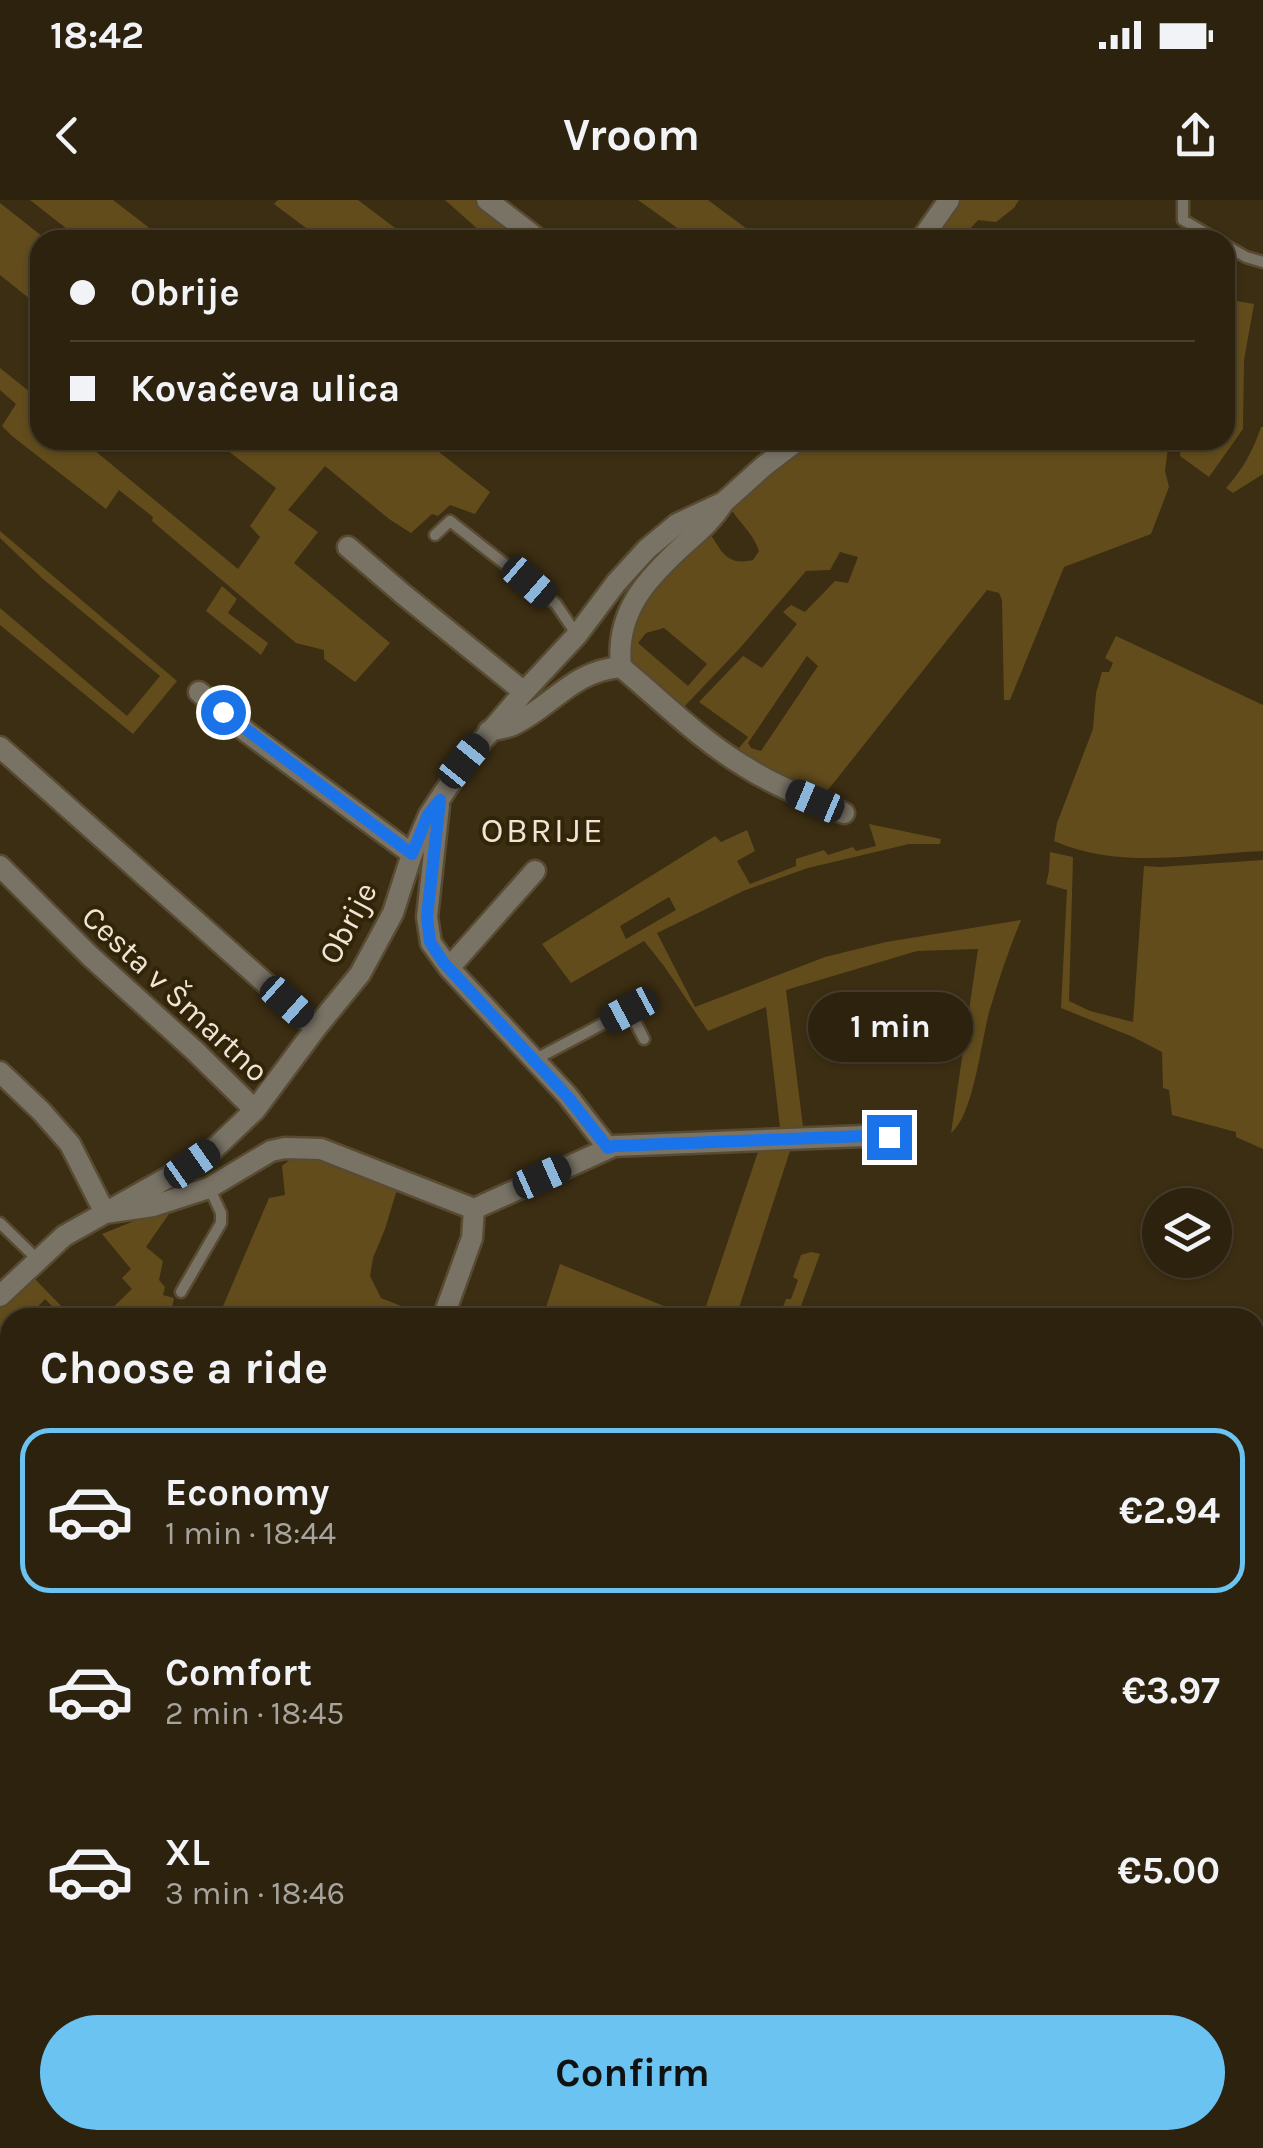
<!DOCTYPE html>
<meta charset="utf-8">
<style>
body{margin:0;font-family:Karla,sans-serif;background:#352a17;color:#f1f3f6;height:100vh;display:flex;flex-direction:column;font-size:38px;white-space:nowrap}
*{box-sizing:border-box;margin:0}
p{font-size:32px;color:#a7a49e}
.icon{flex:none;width:55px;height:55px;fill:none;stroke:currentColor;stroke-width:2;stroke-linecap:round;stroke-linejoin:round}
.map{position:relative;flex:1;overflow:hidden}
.drawer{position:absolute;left:0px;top:1108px;width:1265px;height:842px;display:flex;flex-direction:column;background:#2d220e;border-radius:30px 30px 0 0;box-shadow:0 2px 8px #0004,0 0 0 2px #483f2e}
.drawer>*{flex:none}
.banner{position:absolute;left:30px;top:30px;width:1205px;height:220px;border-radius:30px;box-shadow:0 2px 8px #0004,0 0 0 2px #483f2e;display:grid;align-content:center;height:220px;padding:0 40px;background:#2d220e}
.tools{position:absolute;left:1142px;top:988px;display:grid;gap:20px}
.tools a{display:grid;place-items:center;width:90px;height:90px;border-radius:50%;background:#2d220e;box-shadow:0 2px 8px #0004,0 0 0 2px #483f2e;font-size:50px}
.end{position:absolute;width:45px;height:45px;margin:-22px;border:12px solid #1a73e8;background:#fff;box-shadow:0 0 0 5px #fff}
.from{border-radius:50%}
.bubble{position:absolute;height:70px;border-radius:35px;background:#2d220e;box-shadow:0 2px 8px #0004,0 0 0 2px #483f2e;font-size:32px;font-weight:700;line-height:70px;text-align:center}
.car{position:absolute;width:30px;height:60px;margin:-30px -15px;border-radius:12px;box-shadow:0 0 8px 2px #0007;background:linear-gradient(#222 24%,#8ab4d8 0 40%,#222 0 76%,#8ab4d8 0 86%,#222 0)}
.banner b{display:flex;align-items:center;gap:35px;height:95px;font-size:38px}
.banner b+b{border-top:2px solid #483f2e}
.banner i{width:25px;height:25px;background:#f1f3f6}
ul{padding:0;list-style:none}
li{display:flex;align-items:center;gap:30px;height:165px;margin:0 20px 15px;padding:0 20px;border:5px solid transparent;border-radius:30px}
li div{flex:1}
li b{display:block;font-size:38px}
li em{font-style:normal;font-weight:700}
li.active{border-color:#6ac3f1}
li>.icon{width:90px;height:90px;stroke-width:1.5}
h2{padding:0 40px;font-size:45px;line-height:120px}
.action{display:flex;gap:20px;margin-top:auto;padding:20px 40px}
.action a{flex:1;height:115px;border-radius:60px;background:#6ac3f1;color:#111;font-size:40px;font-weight:700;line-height:115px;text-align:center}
.status{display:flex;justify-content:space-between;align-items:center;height:70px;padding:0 50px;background:#2d220e;direction:ltr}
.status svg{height:28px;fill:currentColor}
header{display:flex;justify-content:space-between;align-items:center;height:130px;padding:0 40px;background:#2d220e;font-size:45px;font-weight:700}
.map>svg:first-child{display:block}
</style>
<div class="status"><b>18:42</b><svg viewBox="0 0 49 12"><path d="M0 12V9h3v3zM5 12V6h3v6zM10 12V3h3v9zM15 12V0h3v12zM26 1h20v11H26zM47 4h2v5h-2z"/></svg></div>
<header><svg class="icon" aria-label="back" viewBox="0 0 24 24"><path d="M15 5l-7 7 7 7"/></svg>Vroom<svg class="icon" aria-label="share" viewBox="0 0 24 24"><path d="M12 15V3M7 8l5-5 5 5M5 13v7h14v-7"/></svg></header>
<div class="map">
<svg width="1263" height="1948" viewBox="0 0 1263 1948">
<rect width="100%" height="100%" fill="#3c2e13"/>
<path fill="#624c1c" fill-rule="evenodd" d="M 30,0 L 113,0 L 165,40 L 81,40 Z
M 278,0 L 358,0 L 411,40 L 322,40 L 274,4 Z
M 445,0 L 476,0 L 530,40 L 490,40 Z
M 638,0 L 708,0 L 762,40 L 694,40 Z
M 957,0 L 1019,0 L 1014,8 L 996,22 L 978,20 L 960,40 L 928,40 Z
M 0,3 L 47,40 L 40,40 L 40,107 L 0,75 Z
M 1225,99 L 1254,104 L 1244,160 L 1243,229 L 1209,277 L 1180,256 L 1182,240 L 1225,240 Z
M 0,168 L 40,200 L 40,240 L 82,240 L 238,369 L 260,337 L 250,326 L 276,288 L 214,240 L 447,240 L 439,252 L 490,292 L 475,314 L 450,305 L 438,316 L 432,314 L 411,333 L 389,319 L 325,266 L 288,310 L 318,332 L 294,363 L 390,443 L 355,482 L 324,459 L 324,450 L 296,443 L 152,321 L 153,317 L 119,290 L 106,309 L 12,236 L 2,226 L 16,204 L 0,190 Z
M 1261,227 L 1263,227 L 1263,274 L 1233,293 L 1226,288 C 1243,269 1253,251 1261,227 Z
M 805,240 L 1169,240 L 1165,271 L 1169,287 L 1151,334 L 1064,367 L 1010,500 L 1004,500 L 1002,400 L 999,393 L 987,390 L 820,600 L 734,554 L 748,537 L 699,502 L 743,456 L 762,468 L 797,424 L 783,412 L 791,405 L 805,412 L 835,381 L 848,383 L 858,357 L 840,352 L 830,370 L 806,371 L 740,448 L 681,510 L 632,465 L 625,451 L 633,409 L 707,330 C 721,347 723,367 753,360 L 759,351 C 753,333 741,325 731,309 ZM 664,428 L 707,464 L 688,486 L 638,443 L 646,433 ZM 807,456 L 818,466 L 761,551 L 751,548 L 748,543 Z
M 0,331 L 177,481 L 133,534 L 0,425 L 0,408 L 127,516 L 160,476 L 43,379 L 0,338 Z
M 222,386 L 237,399 L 228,413 L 268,443 L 261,455 L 206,411 Z
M 1116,436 L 1263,505 L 1263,651 C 1194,654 1120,670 1054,641 L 1057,623 L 1093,529 L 1096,493 L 1102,472 L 1109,472 L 1113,463 L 1105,458 Z
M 869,624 L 941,639 L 940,644 L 909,644 L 808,668 L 743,691 L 657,733 L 695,807 L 825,757 L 886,742 L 1021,720 C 1009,749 999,779 990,809 C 981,840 974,915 951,933 L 978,749 L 917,751 L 786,790 L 804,935 L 781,936 L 766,807 L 708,831 L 664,766 L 644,741 L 571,783 L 542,744 L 715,636 L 721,642 L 747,630 L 755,651 L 737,661 L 750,684 L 796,666 L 796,659 L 824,650 L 828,655 L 853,647 L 856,651 L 876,646 ZM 669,697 L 676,710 L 626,739 L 620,726 Z
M 1050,652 L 1073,657 L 1069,801 L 1090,811 L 1133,822 L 1144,666 L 1160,667 L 1263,660 L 1263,949 L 1236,937 L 1236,932 L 1172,915 L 1169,890 L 1163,888 L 1162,852 L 1133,837 L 1061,808 L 1067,690 L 1046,684 L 1049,671 Z
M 760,946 L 789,947 L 790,951 L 736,1117 L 702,1118 Z
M 297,954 L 313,954 L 399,983 L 385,1029 L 373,1058 L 370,1076 L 381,1098 L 429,1117 L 218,1118 L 269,998 L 285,995 L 282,966 Z
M 171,1006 L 171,1011 L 146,1047 L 163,1061 L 159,1080 L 165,1087 L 163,1095 L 174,1098 L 170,1117 L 103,1117 L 132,1089 L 122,1078 L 131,1069 L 102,1034 Z
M 811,1052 L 820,1054 L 797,1117 L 779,1117 L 786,1099 L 791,1099 L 798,1080 L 793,1077 L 801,1055 Z
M 560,1064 L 691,1117 L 543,1117 Z
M 33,1077 L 72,1117 L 63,1117 L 45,1099 L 28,1117 L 10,1118 L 10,1139 L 0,1151 L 0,1106 Z
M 1255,1170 L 1263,1172 L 1263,1286 L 1255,1270 Z
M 0,1199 L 10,1207 L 10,1265 L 0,1280 Z
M 1255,1292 L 1263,1309 L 1263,1948 L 1117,1948 L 1115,1940 L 1255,1940 Z
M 0,1687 L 10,1692 L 10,1810 L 0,1850 L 0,1712 L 4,1699 L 0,1698 Z
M 11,1940 L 113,1940 L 113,1948 L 11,1948 Z
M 372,1940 L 693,1940 L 688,1948 L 377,1948 Z
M 995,1940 L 1091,1940 L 1092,1948 L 1001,1948 Z"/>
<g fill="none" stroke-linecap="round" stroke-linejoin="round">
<g stroke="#584b32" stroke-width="15">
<path id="lane" d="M 1183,0 L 1183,20 L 1217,40
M 1225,45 L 1246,57 L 1263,62
M 435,335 L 450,321 L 556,404 L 577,435
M 534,860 L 629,810 L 644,839
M 0,1023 L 38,1060
M 181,1092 L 221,1023 L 221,1013 L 210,989
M 0,1437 L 10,1418
M 262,1948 L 264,1940"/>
</g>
<g stroke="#584b32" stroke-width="25">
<path id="street" d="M 487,0 L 539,40
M 921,40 L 949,0
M 348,347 L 404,395 L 524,492
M 621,467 C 615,411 648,377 687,342 C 702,329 713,319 724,302
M 199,492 L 248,533 L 412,654
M 489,531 C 497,529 506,528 513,525 C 554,505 572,471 621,467 C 661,500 699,539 744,566 C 775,586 810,599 844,613
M 0,547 L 316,828
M 439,606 L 427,717 L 431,743 L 449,768 L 567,895 L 608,948
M 0,666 L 90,756 L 195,851 L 255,910
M 449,768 L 535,671
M 0,872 L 41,911 L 70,944 L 105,1013 L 153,1006 L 209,988 L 271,951 L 285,948 L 321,949 L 474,1009 L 614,946 L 865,936 L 889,937
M 0,1096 L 64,1036 L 192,964 L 214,949 L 255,910 L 316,828 L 360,774 L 393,713 L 412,654 L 429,615 L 465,561 L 524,492 L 577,435 L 616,383 L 647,349 L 677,324 L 724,302 L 764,266 L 798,240
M 443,1118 L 472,1038 L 474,1009
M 0,1536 L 10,1540
M 367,1940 L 372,1948"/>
</g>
<use href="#lane" stroke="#797366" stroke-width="10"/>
<use href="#street" stroke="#797366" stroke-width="20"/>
</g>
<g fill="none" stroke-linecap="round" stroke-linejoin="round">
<path stroke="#1a73e8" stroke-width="12" d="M 223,512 L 412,654 L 428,615 L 440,600 L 427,717 L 430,742 L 444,763 L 567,896 L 608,948 L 614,946 L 865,936 L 889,937"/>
</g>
<g text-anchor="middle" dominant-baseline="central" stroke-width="8" stroke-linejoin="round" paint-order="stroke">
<g font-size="32" fill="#eee5d5" stroke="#322408">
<text transform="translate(348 723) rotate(-62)">Obrije</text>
<text transform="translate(175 794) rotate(43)">Cesta v Šmartno</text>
</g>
<g font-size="35" letter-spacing="2.5" fill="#eee5d5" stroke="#322408">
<text x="543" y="630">OBRIJE</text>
</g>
</g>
</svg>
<div class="tools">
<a><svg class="icon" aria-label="layers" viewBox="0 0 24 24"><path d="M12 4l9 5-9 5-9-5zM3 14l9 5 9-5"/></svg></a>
</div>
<i class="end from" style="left:223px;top:512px"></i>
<i class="end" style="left:889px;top:937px"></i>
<div class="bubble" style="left:808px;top:792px;width:165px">1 min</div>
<i class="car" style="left:529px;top:382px;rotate:131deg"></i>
<i class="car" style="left:464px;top:561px;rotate:39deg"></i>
<i class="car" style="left:815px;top:601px;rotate:293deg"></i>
<i class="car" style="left:287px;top:802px;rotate:132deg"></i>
<i class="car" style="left:629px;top:810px;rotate:242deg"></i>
<i class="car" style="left:192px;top:964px;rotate:55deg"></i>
<i class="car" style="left:542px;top:977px;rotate:66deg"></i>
<div class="banner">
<b><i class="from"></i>Obrije</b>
<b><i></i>Kovačeva ulica</b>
</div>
<section class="drawer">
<h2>Choose a ride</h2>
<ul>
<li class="active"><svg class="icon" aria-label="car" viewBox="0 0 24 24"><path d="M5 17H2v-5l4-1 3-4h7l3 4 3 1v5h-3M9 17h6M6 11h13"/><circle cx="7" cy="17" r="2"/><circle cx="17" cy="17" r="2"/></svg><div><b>Economy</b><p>1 min · 18:44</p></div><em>€2.94</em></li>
<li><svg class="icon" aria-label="car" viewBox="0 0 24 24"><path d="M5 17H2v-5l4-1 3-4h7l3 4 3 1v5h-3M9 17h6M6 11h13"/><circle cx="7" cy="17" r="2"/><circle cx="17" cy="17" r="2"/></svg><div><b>Comfort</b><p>2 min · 18:45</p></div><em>€3.97</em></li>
<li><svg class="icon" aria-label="car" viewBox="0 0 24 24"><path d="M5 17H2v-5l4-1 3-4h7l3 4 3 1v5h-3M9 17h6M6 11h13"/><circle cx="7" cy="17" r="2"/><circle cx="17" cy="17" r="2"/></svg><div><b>XL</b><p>3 min · 18:46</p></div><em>€5.00</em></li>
</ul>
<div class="action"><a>Confirm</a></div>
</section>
</div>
